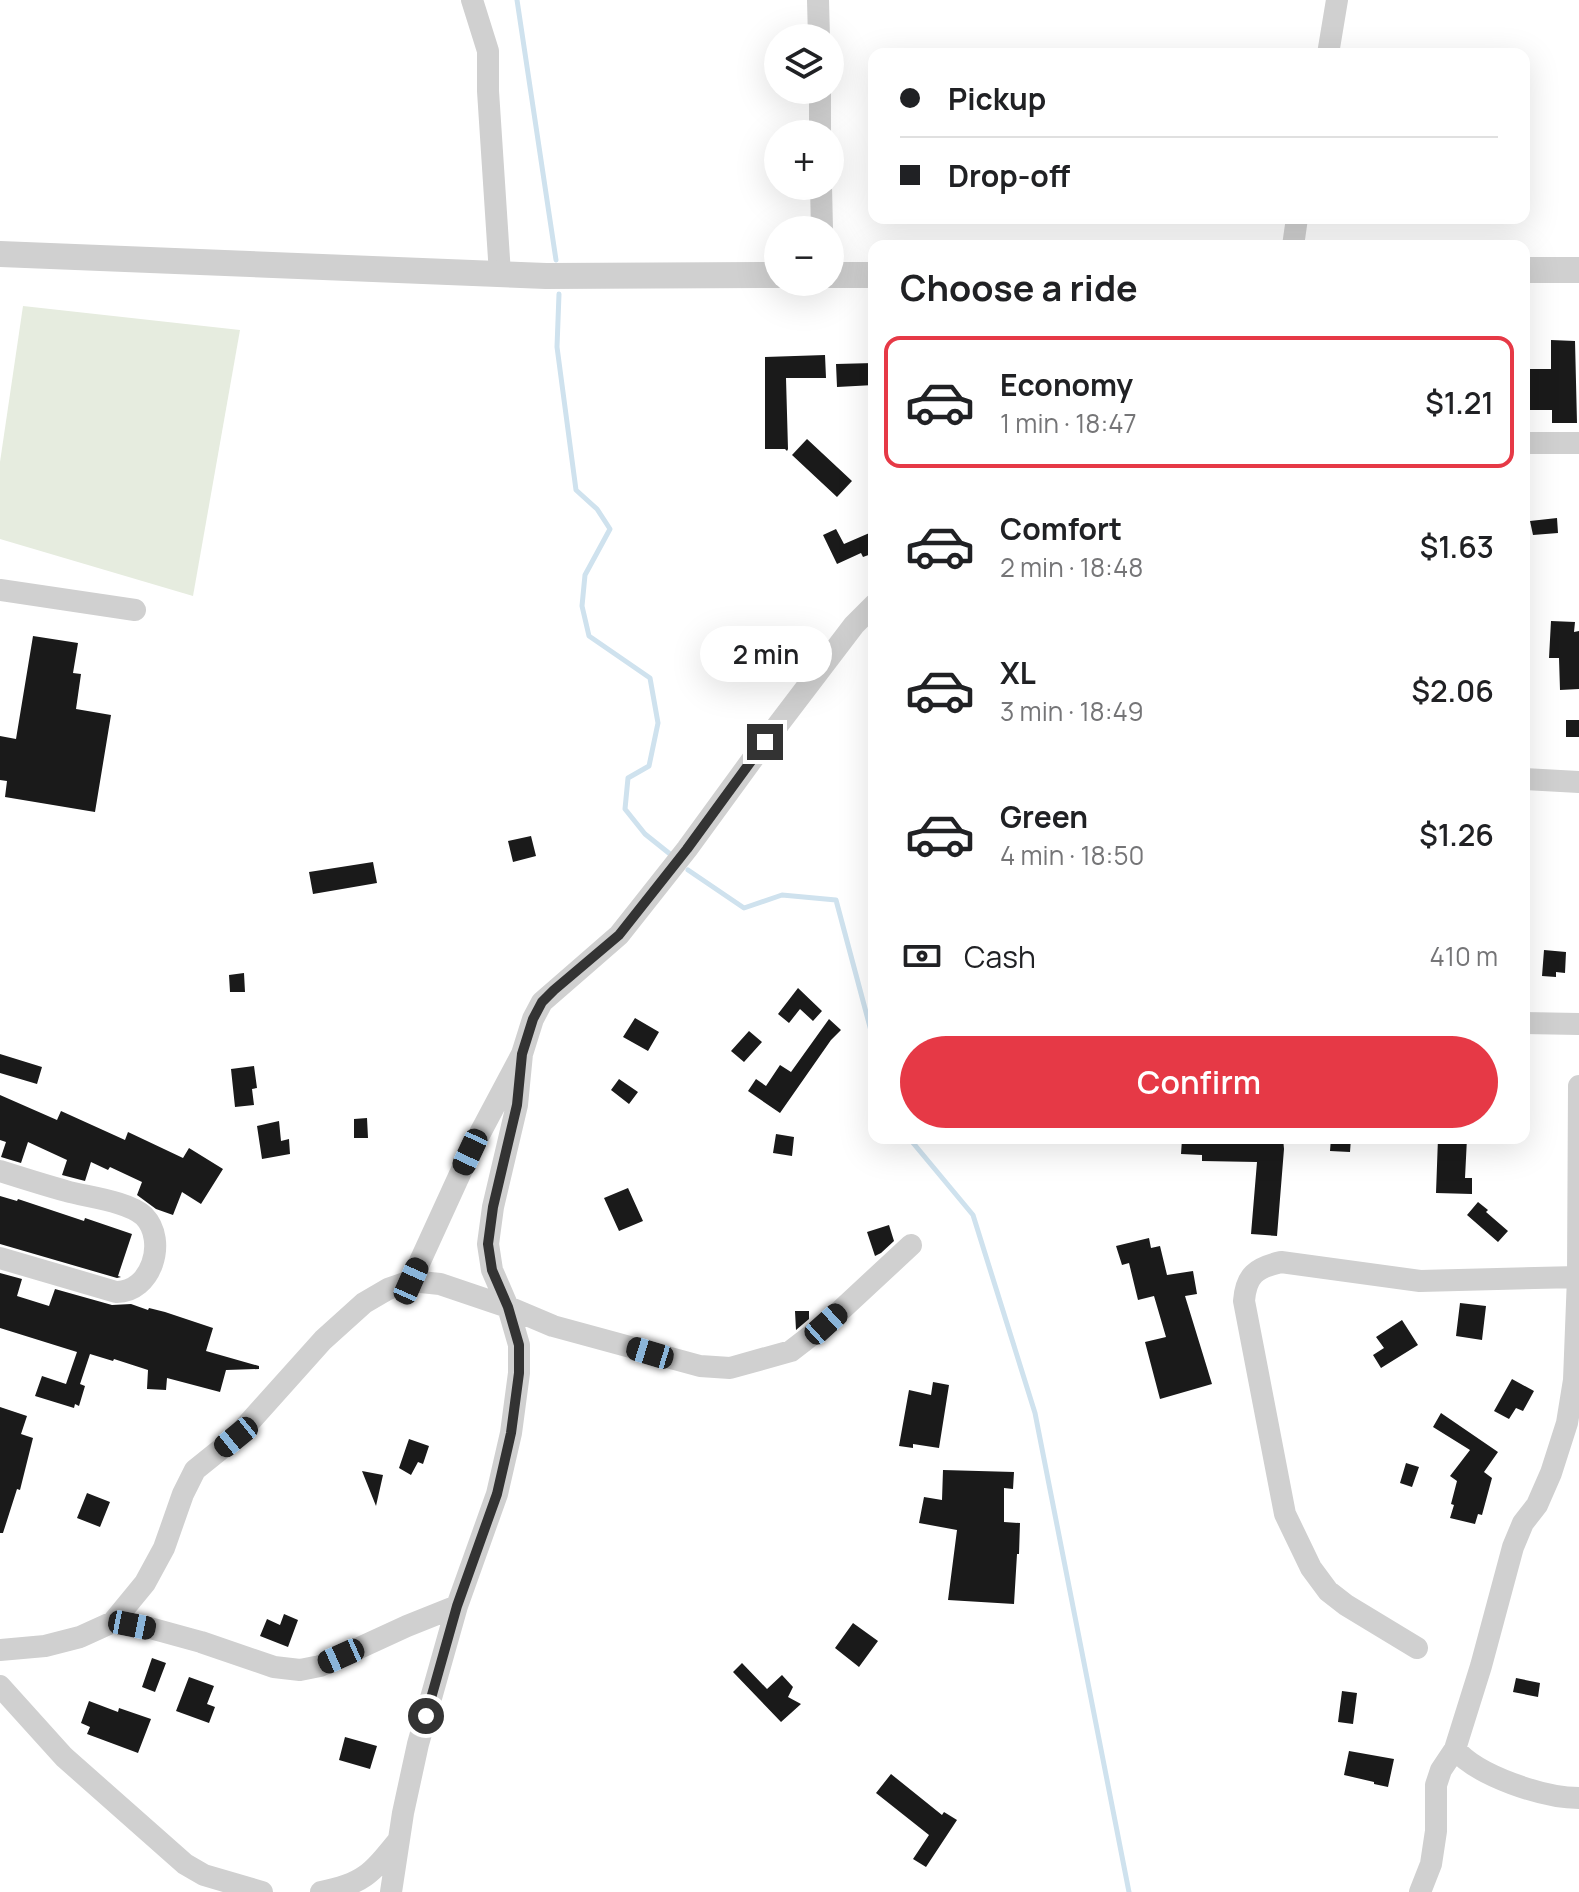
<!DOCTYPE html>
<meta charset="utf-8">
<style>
body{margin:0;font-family:Manrope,sans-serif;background:#f6f6f6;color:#202124;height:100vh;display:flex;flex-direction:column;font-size:30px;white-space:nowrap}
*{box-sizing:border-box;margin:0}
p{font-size:26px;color:#757577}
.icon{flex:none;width:44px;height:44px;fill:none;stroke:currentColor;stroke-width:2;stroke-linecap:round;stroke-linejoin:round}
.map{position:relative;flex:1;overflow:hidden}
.panel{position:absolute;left:868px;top:240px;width:662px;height:904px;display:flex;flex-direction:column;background:#fff;border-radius:16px;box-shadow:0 8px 32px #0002}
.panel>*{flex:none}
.banner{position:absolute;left:868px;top:48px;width:662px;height:176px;border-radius:16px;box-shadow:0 8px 32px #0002;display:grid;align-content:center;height:176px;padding:0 32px;background:#fff}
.buttons{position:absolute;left:764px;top:24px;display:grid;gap:16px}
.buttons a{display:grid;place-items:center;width:80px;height:80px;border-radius:50%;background:#fff;box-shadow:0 8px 32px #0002;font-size:40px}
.end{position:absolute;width:36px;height:36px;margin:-18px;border:10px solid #333;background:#fff;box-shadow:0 0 0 4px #fff}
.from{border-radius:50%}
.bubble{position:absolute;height:56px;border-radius:28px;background:#fff;box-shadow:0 8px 32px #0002;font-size:26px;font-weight:600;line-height:56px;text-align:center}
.car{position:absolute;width:24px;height:48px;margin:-24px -12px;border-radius:10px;box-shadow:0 0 6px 2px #0007;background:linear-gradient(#222 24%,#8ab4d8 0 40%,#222 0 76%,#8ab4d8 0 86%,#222 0)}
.banner b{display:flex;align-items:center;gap:28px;height:76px;font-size:30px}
.banner b+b{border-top:2px solid #e0e0e0}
.banner i{width:20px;height:20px;background:#202124}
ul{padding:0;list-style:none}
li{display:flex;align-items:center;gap:24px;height:132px;margin:0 16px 12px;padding:0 16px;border:4px solid transparent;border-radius:16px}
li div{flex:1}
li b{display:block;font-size:30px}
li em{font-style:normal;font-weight:600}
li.active{border-color:#e63946}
li>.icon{width:72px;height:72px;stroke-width:1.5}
h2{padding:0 32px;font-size:36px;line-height:96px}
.pay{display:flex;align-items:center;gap:20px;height:88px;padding:0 32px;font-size:30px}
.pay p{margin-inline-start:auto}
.button{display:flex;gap:16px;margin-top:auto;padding:16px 32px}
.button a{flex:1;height:92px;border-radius:48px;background:#e63946;color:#fff;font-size:32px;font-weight:600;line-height:92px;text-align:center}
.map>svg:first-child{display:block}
</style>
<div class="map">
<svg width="1579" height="1892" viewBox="0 0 1579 1892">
<rect width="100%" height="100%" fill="#fff"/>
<path fill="#e6ecdf" d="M 23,306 L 240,330 L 193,596 L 0,539 L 0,462 Z"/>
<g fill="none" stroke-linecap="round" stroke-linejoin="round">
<path stroke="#cfe2ee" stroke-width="5" d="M 517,0 L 556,260
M 559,294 L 557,347 L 576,490 L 597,509 L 610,529 L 585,575 L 582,606 L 589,636 L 650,678 L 658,723 L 649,766 L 628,778 L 625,809 L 645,834 L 670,854
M 688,870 L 744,908 L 782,895 L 836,900 L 874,1042
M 909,1138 L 973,1215 L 1035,1413 L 1129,1892"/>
</g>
<path fill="#1a1a1a" d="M 1551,340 L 1575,341 L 1577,423 L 1552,423 L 1552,410 L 1524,410 L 1524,369 L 1551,369 Z
M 825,355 L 826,378 L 786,378 L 788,449 L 787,451 L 785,449 L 765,449 L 765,357 Z
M 874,363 L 874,385 L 837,387 L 836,364 Z
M 807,439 L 852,481 L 837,497 L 792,455 Z
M 1557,518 L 1558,533 L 1533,535 L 1530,521 Z
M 836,529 L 844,544 L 874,531 L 874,553 L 863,557 L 861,553 L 837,564 L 823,535 Z
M 1551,621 L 1575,622 L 1574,632 L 1579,631 L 1579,689 L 1560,690 L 1559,658 L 1549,658 Z
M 33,636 L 78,643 L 73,673 L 81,674 L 76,709 L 111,715 L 95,812 L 5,797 L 7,781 L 0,780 L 0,736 L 16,739 Z
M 1566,720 L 1579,720 L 1579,737 L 1566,737 Z
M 531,836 L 536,856 L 513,862 L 508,841 Z
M 373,862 L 377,883 L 313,894 L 309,872 Z
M 1544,950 L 1566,952 L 1565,973 L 1556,972 L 1556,977 L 1542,976 Z
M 244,973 L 245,992 L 230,992 L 229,975 Z
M 798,988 L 822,1011 L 813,1021 L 800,1009 L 789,1023 L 778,1014 Z
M 635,1018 L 659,1032 L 648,1051 L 623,1037 Z
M 829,1019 L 841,1030 L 831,1040 L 780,1113 L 748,1091 L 756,1079 L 766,1086 L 780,1065 L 791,1072 Z
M 749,1031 L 762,1042 L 744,1062 L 731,1051 Z
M 0,1054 L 42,1067 L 37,1084 L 0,1073 Z
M 254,1066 L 257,1088 L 252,1089 L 254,1105 L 235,1107 L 231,1069 Z
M 619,1079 L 638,1092 L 629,1104 L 611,1090 Z
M 0,1095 L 57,1120 L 61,1111 L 125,1140 L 128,1132 L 183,1158 L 189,1148 L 223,1169 L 201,1204 L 182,1192 L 173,1215 L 156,1209 L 137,1195 L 142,1182 L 110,1167 L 108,1170 L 91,1162 L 85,1181 L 62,1175 L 67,1160 L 28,1142 L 21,1163 L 1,1157 L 6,1142 L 0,1140 Z
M 367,1118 L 368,1138 L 354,1138 L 354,1119 Z
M 279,1121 L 281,1141 L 289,1139 L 290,1154 L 262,1159 L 257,1126 Z
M 776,1134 L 794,1137 L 792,1156 L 773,1153 Z
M 1283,1138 L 1284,1149 L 1277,1236 L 1251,1234 L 1257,1162 L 1202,1161 L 1202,1155 L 1181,1154 L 1182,1139 Z
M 1331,1138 L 1351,1138 L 1350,1152 L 1330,1151 Z
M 1438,1138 L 1467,1138 L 1465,1178 L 1472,1178 L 1472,1194 L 1436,1193 Z
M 628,1188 L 643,1221 L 619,1231 L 604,1198 Z
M 0,1196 L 17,1201 L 18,1199 L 84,1221 L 85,1218 L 132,1234 L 118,1276 L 121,1277 L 117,1278 L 0,1244 Z
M 1478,1202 L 1488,1210 L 1486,1212 L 1508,1231 L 1498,1242 L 1467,1215 Z
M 889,1225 L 894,1241 L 881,1253 L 875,1256 L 867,1232 Z
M 1149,1238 L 1151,1248 L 1160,1246 L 1167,1275 L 1193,1271 L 1197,1294 L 1185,1296 L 1212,1384 L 1160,1399 L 1145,1342 L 1166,1337 L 1154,1296 L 1138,1300 L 1129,1263 L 1122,1265 L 1116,1246 Z
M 0,1273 L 22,1279 L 17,1296 L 49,1306 L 55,1289 L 112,1305 L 131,1304 L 148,1310 L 149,1308 L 165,1312 L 213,1328 L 206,1351 L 259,1366 L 259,1369 L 226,1370 L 220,1392 L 167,1378 L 166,1390 L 147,1389 L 148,1370 L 114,1359 L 113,1361 L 90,1354 L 80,1384 L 85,1386 L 79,1406 L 75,1404 L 74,1408 L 35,1396 L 42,1376 L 66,1384 L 77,1352 L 0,1328 Z
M 1460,1303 L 1486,1306 L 1482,1340 L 1456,1336 Z
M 795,1311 L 809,1311 L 809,1319 L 796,1330 Z
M 1402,1320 L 1418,1345 L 1381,1368 L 1373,1355 L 1384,1348 L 1376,1337 Z
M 1512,1379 L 1534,1391 L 1523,1411 L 1516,1408 L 1509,1419 L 1494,1411 Z
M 933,1382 L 949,1385 L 939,1448 L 913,1444 L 913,1448 L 899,1446 L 909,1390 L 931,1395 Z
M 0,1407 L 27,1416 L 21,1434 L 33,1438 L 20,1490 L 17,1489 L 3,1533 L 0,1533 Z
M 1441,1413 L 1498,1452 L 1484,1472 L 1492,1478 L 1482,1515 L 1478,1514 L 1475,1524 L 1450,1518 L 1454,1505 L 1451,1504 L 1457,1481 L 1450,1476 L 1470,1450 L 1433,1427 Z
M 409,1439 L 429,1446 L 423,1464 L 418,1462 L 411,1475 L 399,1468 Z
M 1406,1463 L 1419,1467 L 1412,1487 L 1400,1483 Z
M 943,1470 L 1014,1472 L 1013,1489 L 1004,1488 L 1004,1522 L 1020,1523 L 1019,1554 L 1017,1554 L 1014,1604 L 948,1600 L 957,1530 L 919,1523 L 924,1497 L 942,1500 Z
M 362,1471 L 383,1475 L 376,1506 Z
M 87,1493 L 110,1502 L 100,1527 L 77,1518 Z
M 284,1614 L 298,1620 L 288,1647 L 260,1636 L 267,1619 L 280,1625 Z
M 853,1623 L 878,1641 L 859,1667 L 835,1648 Z
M 152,1658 L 166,1663 L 155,1692 L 142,1687 Z
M 742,1663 L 767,1689 L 782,1675 L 793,1687 L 788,1697 L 801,1704 L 781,1722 L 733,1672 Z
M 189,1677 L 214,1686 L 207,1704 L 215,1707 L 209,1723 L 176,1711 Z
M 1516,1678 L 1540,1683 L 1538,1697 L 1513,1692 Z
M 1342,1691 L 1357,1693 L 1353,1724 L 1338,1722 Z
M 89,1701 L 118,1712 L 119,1708 L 151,1719 L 138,1753 L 87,1734 L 90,1727 L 81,1723 Z
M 345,1737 L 377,1746 L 370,1769 L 339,1760 Z
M 1349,1751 L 1394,1759 L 1388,1787 L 1374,1784 L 1374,1782 L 1344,1775 Z
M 891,1774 L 942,1815 L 944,1812 L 957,1820 L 926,1867 L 913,1859 L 929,1835 L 876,1793 Z"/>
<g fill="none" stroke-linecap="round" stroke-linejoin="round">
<path stroke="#d0d0d0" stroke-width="22" d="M 472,0 L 488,51 L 488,91 L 500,274
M 818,0 L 819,38
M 1328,54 L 1337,0
M 820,90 L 820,134
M 821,186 L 822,230
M 1293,246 L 1297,218
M 1524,443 L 1579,443
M 0,590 L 135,610
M 1524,779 L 1579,782
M 1524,1023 L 1579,1024
M 0,1171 C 22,1178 44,1185 66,1191 C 87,1197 128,1201 144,1216 C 168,1241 151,1293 116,1292 L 0,1258
M 411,1281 L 470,1152 L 522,1054 L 533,1019 L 542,1002 L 619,935 L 687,849 L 765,742 L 854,625 L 874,605
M 113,1622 L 150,1628 L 201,1642 L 274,1667 L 300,1670 L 320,1666 L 407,1626 L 457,1606
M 1417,1648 L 1346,1605 L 1328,1591 L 1311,1568 L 1285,1514 L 1244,1301 C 1246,1275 1256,1268 1281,1262 L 1420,1281 L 1578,1277
M 0,1650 L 45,1646 L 80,1637 L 113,1622 L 145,1583 L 164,1548 L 183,1494 L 195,1470 L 236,1437 L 323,1340 L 364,1303 L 388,1289 L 411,1281 L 440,1284 L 508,1307 L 553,1326 L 700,1366 L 730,1368 L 791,1351 L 826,1324 L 911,1245
M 0,1686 L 64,1757 L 185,1864 L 204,1875 L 262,1892
M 1455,1749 C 1477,1776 1544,1798 1579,1798
M 321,1892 C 363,1884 371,1874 397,1842
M 391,1892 L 403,1813 L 418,1744 L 457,1606 L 497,1494 L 511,1433 L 519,1373 L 519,1345 L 508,1307 L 492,1270 L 488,1244 L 493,1207 L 517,1105 L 522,1054
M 1420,1892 L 1431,1864 L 1436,1831 L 1436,1785 L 1441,1770 L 1455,1749 L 1481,1666 L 1513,1547 L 1523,1523 L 1537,1505 L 1551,1473 L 1567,1423 L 1574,1380 L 1578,1277 L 1579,1086"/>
<path stroke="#d0d0d0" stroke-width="26" d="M 0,254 L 546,276 L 778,275
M 1524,270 L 1579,270
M 830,275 L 874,275"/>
</g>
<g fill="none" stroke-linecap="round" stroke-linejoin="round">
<path stroke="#333" stroke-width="10" d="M 426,1716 L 457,1606 L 497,1494 L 511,1433 L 519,1373 L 519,1345 L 508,1307 L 492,1270 L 488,1244 L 493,1207 L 517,1105 L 522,1054 L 533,1019 L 542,1002 L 554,990 L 619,935 L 687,849 L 765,742"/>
</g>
</svg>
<div class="buttons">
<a><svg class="icon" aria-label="layers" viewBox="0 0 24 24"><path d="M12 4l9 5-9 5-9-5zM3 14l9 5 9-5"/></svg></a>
<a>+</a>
<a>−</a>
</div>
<i class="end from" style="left:426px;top:1716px"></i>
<i class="end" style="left:765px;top:742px"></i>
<div class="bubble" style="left:700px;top:626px;width:132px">2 min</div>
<i class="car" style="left:470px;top:1152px;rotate:205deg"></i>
<i class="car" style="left:411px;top:1281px;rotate:24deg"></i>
<i class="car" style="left:826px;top:1324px;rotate:48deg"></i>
<i class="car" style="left:650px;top:1353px;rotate:287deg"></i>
<i class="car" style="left:236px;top:1437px;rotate:231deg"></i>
<i class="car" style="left:132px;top:1625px;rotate:101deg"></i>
<i class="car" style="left:341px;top:1656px;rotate:246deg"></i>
<div class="banner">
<b><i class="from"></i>Pickup</b>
<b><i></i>Drop-off</b>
</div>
<section class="panel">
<h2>Choose a ride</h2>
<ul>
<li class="active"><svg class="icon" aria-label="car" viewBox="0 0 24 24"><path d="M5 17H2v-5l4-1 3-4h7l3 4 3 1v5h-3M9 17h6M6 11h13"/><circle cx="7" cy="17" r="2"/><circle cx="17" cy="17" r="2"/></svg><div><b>Economy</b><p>1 min · 18:47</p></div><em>$1.21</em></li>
<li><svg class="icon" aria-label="car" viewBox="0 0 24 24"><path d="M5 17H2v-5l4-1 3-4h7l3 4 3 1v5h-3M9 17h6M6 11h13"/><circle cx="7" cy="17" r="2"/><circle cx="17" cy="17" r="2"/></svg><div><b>Comfort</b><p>2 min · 18:48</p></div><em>$1.63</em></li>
<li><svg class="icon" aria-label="car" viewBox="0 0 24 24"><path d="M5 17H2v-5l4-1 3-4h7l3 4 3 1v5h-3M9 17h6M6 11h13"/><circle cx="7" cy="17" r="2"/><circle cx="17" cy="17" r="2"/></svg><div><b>XL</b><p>3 min · 18:49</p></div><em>$2.06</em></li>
<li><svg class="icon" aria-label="car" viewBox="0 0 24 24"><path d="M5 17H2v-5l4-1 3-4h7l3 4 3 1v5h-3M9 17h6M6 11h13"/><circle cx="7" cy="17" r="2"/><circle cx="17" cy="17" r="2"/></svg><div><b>Green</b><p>4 min · 18:50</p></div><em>$1.26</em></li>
</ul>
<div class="pay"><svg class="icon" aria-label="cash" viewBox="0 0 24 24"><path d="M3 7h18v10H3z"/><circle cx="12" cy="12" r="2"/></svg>Cash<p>410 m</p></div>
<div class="button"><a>Confirm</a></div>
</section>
</div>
